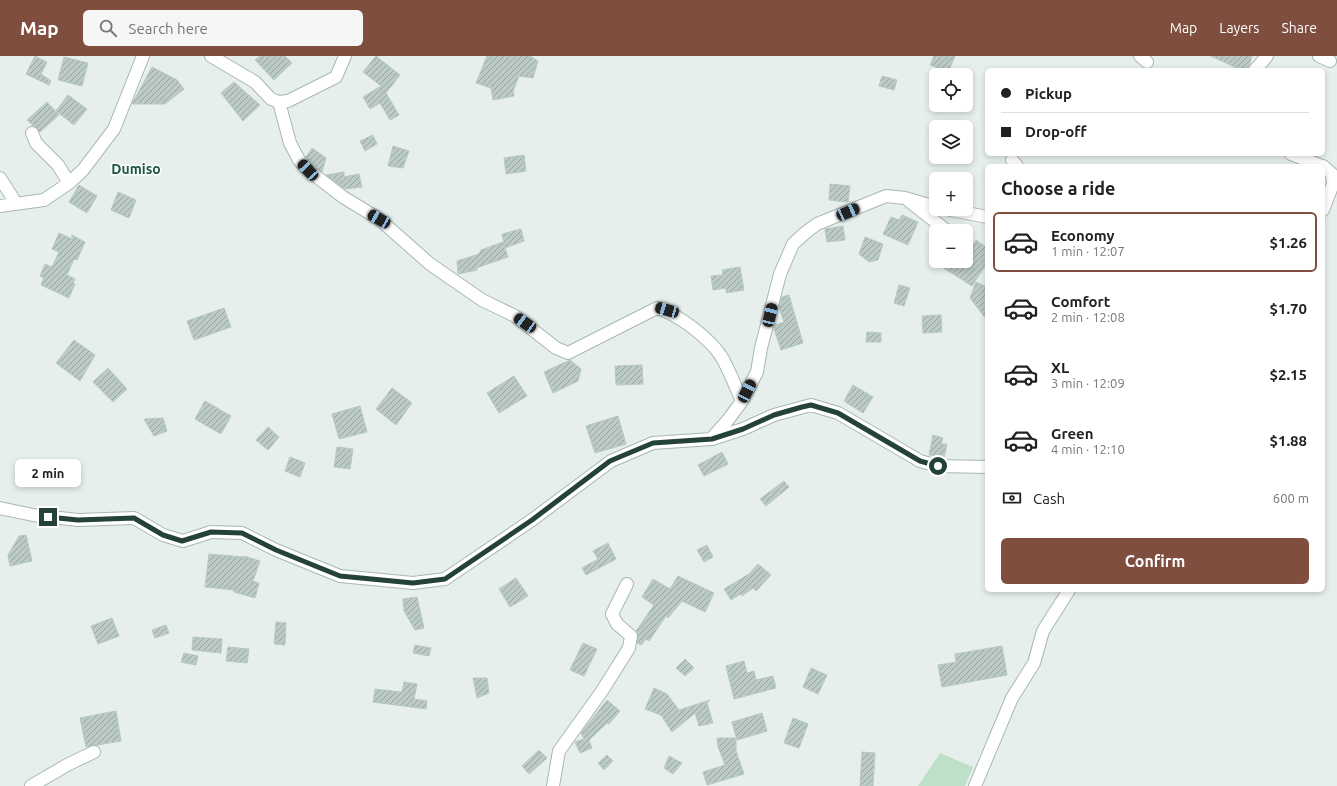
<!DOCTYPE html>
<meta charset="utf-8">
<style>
body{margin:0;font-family:Ubuntu,sans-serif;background:#f6f6f6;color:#202124;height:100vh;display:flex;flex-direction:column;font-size:15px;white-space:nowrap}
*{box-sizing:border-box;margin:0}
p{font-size:13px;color:#757577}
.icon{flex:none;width:22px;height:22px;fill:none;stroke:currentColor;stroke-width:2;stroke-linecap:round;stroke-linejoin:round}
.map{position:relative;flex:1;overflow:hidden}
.sheet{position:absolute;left:985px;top:108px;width:340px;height:428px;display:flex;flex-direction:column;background:#fff;border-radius:6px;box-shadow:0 2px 6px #0003}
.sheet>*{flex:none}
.hud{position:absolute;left:985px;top:12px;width:340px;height:88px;border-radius:6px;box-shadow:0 2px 6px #0003;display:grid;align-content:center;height:88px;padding:0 16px;background:#fff}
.buttons{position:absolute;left:929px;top:12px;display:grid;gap:8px}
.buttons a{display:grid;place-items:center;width:44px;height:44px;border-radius:6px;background:#fff;box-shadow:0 2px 6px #0003;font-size:20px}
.end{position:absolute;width:18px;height:18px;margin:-9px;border:5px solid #24423a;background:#fff;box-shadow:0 0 0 2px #fff}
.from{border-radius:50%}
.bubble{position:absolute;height:28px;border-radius:6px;background:#fff;box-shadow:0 2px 6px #0003;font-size:13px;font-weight:600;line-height:28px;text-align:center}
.car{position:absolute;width:12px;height:24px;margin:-12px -6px;border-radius:5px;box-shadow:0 0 3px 1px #0007;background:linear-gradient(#222 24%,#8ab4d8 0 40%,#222 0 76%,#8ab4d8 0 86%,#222 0)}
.hud b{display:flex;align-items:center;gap:14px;height:38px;font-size:15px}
.hud b+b{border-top:1px solid #e0e0e0}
.hud i{width:10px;height:10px;background:#202124}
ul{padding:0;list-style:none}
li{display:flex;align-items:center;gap:12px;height:60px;margin:0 8px 6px;padding:0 8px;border:2px solid transparent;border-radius:6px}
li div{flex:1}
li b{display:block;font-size:15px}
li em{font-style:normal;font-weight:600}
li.active{border-color:#7f4e3f}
li>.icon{width:36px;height:36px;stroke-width:1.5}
h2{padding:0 16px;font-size:18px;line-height:48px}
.pay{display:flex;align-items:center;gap:10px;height:44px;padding:0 16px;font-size:15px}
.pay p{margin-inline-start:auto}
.button{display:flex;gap:8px;margin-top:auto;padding:8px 16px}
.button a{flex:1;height:46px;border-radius:6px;background:#7f4e3f;color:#fff;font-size:16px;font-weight:600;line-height:46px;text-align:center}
header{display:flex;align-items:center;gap:24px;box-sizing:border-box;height:56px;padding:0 20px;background:#7f4e3f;color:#fff}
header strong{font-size:19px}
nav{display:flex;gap:22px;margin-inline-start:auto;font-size:14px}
.search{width:280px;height:36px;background:#f6f6f6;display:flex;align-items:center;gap:10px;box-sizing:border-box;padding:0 14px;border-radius:6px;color:#757577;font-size:15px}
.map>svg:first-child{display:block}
</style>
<header>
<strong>Map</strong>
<div class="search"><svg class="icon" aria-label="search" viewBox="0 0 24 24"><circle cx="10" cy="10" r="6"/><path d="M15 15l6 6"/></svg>Search here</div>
<nav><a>Map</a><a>Layers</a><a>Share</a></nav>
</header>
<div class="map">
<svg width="1337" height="730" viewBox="0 0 1337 730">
<defs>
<pattern id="building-hatch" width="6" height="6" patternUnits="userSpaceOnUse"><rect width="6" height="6" fill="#bbcac4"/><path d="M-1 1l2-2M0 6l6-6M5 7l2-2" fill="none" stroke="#98a6a0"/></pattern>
</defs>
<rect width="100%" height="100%" fill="#e6efeb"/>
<path fill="#bfe0c8" d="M 940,697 L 973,711 L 965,730 L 918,730 Z"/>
<path fill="url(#building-hatch)" stroke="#b8c9c2" d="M 35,0 L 47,6 L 41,18 L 51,25 L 49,29 L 26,18 Z
M 260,0 L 285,0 L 292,7 L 274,24 L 255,4 Z
M 376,0 L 400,19 L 386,37 L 399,59 L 390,64 L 380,47 L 370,53 L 363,41 L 381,30 L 363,16 Z
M 487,0 L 530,0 L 538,5 L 533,22 L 519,20 L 513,35 L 514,40 L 493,44 L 491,32 L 476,27 Z
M 934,0 L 955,0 L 948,16 L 930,9 Z
M 1211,0 L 1252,0 L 1248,14 L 1241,14 Z
M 64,1 L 88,7 L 82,30 L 58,24 Z
M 152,11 L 177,24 L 184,33 L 165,48 L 132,48 Z
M 882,20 L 897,24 L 894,34 L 879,30 Z
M 234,26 L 260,49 L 243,65 L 221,37 Z
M 68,39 L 87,53 L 74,69 L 56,55 Z
M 47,46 L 59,59 L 40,76 L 27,64 Z
M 373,79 L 377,88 L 365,95 L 360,85 Z
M 393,90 L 409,95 L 403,112 L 388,110 Z
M 312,92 L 326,102 L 322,116 L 306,101 Z
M 524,99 L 526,115 L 506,118 L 504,102 Z
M 344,116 L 344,121 L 359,118 L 362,131 L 345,133 L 326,119 Z
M 830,128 L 850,130 L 848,146 L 829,144 Z
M 79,129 L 97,140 L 87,157 L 69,146 Z
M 118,136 L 136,144 L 129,162 L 111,154 Z
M 902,159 L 918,166 L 908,189 L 883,178 L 891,161 L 899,164 Z
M 843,170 L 845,184 L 827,186 L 825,173 Z
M 521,173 L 524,185 L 505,192 L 502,178 Z
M 59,177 L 72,183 L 72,179 L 85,186 L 77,204 L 74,203 L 67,219 L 75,223 L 73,227 L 75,228 L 69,242 L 41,229 L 44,222 L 40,220 L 45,208 L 52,211 L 59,196 L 52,193 Z
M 865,181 L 883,188 L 878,204 L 869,206 L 859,198 Z
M 976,184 L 987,192 L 987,207 L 972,230 L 942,211 L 946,205 L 966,205 L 966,200 Z
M 503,186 L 508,201 L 476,212 L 477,214 L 458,218 L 457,205 L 479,198 L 481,194 Z
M 740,211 L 744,234 L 726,237 L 726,232 L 713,234 L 711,220 L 723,219 L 722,214 Z
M 976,226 L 987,231 L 987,264 L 970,242 Z
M 899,229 L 910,232 L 904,250 L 894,247 Z
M 789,239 L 803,287 L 781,294 L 774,273 L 775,269 L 784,266 L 779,251 L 782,241 Z
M 224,252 L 231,271 L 194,284 L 187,265 Z
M 941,259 L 942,276 L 923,277 L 922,260 Z
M 867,276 L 881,277 L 881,286 L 866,286 Z
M 74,284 L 95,299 L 80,325 L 56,307 Z
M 570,304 L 581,313 L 578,325 L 553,337 L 544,316 Z
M 642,309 L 643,328 L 616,329 L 615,310 Z
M 108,312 L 127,333 L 113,346 L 93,326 Z
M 514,320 L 527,340 L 499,357 L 487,337 Z
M 853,329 L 873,341 L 863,357 L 844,345 Z
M 392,332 L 412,347 L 396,369 L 376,353 Z
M 205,345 L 231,360 L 221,378 L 195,363 Z
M 360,350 L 367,376 L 339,383 L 332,358 Z
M 618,360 L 626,388 L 595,397 L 586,370 Z
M 163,362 L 167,375 L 154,380 L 144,363 Z
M 268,371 L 279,381 L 268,394 L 256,384 Z
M 933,379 L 943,382 L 941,388 L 947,388 L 944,402 L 929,399 Z
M 337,391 L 353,393 L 350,413 L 334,411 Z
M 722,396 L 728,408 L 704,420 L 698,409 Z
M 290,401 L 305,407 L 300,421 L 285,415 Z
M 784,425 L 789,431 L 766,450 L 760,443 Z
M 26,479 L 32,505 L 10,510 L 8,499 L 19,480 Z
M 608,487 L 616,503 L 586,519 L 582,512 L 598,503 L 593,495 Z
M 707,489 L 713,501 L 704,506 L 697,494 Z
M 209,498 L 244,501 L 244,500 L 260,505 L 253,525 L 259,527 L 255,542 L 234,536 L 234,534 L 205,531 Z
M 758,508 L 771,519 L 756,535 L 753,532 L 742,540 L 741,538 L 731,544 L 724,533 L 749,518 Z
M 678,520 L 714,537 L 705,556 L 682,545 L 668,562 L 666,560 L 649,585 L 646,583 L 641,589 L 637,587 L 638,578 L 636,575 L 654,549 L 642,541 L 653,523 L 670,533 Z
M 516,522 L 528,540 L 510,551 L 499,533 Z
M 417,541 L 424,572 L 415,574 L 404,555 L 403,543 Z
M 112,562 L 119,580 L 98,588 L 91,570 Z
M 276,566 L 286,567 L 285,589 L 274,588 Z
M 166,569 L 169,577 L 155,582 L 152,574 Z
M 193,581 L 222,583 L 221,597 L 192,594 Z
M 583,587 L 597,593 L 584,620 L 570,614 Z
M 415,589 L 431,592 L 429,600 L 413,597 Z
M 1002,590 L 1007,619 L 942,631 L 938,609 L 956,606 L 955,598 Z
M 228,591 L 249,593 L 247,607 L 226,605 Z
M 184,597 L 198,600 L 196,609 L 181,606 Z
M 685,603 L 694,612 L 685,620 L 676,612 Z
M 744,605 L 747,617 L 754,615 L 756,624 L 773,620 L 776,632 L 734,643 L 726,610 Z
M 811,612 L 827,619 L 818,638 L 803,631 Z
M 473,622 L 487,622 L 489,637 L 477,642 Z
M 404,626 L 417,628 L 414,643 L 427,645 L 426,653 L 373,646 L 375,633 L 402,636 Z
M 654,632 L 667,638 L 679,654 L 710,644 L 707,647 L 713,667 L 699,670 L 695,657 L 672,676 L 661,659 L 645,653 Z
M 607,644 L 620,655 L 609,668 L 607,667 L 589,684 L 592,692 L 580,697 L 575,686 L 584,683 L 581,677 Z
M 116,655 L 121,685 L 86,691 L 80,662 Z
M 762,657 L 767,675 L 737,684 L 732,666 Z
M 793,662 L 808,668 L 799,692 L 784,687 Z
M 717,682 L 736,682 L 736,695 L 744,718 L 707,729 L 703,716 L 725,709 L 718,691 Z
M 539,694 L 547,702 L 529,718 L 522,710 Z
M 862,696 L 875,697 L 873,730 L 860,730 Z
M 607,699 L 613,705 L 604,714 L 598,707 Z
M 669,700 L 682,707 L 673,718 L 664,712 Z"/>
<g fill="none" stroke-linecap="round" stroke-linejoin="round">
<g stroke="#a8b8b2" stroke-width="14">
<path id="minor" d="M 211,0 L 255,26 L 271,43 L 279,46 L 288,45 L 336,21 L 345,0
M 1140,0 L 1147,6
M 1319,0 L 1330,5
M 1255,14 L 1267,0
M 279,46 L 290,87 L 299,104 L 308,114 L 343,141 L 379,163 L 430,208 L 482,244 L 515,260 L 556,292 L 568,297 L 657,252 C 678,258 709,282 721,300 C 729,313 735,330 742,345
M 32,77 L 36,87 L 58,109 L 69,127
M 1291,98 L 1322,110
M 1012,104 L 1017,110
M 1323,110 L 1332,118 L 1333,128 L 1323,154
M 0,122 L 16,147
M 909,145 L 947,175
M 0,150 L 44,144 L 69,127 L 83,114 L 114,73 L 143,0
M 946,153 L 987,161
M 712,382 L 728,364 L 742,345 L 757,316 L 761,292 L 780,218 L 793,188 L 805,177 L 817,168 L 886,140 L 905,142 L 936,151
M 0,452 L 33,459 L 78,464 L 134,462 L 163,479 L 183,485 L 211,476 L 242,477 L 276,494 L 340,520 L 413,527 L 445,523 L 532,464 L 611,405 L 653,387 L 712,383 L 743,373 L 774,359 L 811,349 L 838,357 L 920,405 L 938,410 L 987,411
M 31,730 L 67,709 L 94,696
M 553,730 L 559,695 L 602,635 L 629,592 L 631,580 L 617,568 L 612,558 L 627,528
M 975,730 L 1012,642 L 1034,607 L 1043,575 L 1069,534"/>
</g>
<use href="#minor" stroke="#fff" stroke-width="12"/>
</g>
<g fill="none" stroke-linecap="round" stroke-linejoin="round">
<path stroke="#24423a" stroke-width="5" d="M 48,461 L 78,464 L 134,462 L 163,479 L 182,485 L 211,476 L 242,477 L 276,494 L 340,520 L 413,527 L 445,523 L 532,464 L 610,405 L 653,387 L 712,383 L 743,373 L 774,359 L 802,351 L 811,349 L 838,357 L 920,405 L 938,410"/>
</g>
<g text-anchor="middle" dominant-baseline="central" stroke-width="3.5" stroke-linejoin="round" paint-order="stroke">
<g font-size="14" font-weight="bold" fill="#1f5548" stroke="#f7fbf9">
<text x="136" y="113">Dumiso</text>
</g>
</g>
</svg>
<div class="buttons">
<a><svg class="icon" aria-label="locate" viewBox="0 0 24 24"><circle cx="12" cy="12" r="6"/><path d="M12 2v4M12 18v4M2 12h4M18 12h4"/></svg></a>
<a><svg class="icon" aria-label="layers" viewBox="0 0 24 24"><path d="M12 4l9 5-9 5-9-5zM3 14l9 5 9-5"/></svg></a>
<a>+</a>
<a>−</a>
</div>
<i class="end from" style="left:938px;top:410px"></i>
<i class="end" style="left:48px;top:461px"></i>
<div class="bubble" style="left:15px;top:403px;width:66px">2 min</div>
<i class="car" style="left:308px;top:114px;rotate:317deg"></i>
<i class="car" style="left:848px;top:156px;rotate:66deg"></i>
<i class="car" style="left:379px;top:163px;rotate:300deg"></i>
<i class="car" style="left:667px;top:254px;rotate:286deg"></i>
<i class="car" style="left:770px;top:259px;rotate:13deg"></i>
<i class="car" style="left:525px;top:267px;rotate:305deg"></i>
<i class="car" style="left:747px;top:335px;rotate:27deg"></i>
<div class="hud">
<b><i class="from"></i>Pickup</b>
<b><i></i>Drop-off</b>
</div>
<section class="sheet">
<h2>Choose a ride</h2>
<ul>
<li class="active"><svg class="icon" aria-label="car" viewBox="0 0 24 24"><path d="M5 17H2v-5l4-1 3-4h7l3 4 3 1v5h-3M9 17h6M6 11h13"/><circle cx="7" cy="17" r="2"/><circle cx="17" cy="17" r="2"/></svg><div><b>Economy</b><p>1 min · 12:07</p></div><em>$1.26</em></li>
<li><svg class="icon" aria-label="car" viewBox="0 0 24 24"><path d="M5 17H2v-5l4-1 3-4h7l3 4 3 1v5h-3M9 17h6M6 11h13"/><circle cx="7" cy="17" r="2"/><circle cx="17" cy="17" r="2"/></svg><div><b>Comfort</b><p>2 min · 12:08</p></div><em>$1.70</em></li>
<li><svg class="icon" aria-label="car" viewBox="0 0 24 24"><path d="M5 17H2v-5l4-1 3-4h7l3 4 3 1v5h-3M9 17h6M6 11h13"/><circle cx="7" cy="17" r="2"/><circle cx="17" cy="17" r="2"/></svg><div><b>XL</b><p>3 min · 12:09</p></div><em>$2.15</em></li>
<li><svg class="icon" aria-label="car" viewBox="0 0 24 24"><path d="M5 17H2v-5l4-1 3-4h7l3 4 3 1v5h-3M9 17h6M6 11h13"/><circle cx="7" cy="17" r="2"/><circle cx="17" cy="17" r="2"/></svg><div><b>Green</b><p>4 min · 12:10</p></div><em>$1.88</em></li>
</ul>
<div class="pay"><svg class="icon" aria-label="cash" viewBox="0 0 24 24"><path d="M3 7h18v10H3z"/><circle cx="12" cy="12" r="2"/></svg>Cash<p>600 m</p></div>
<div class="button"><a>Confirm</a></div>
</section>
</div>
